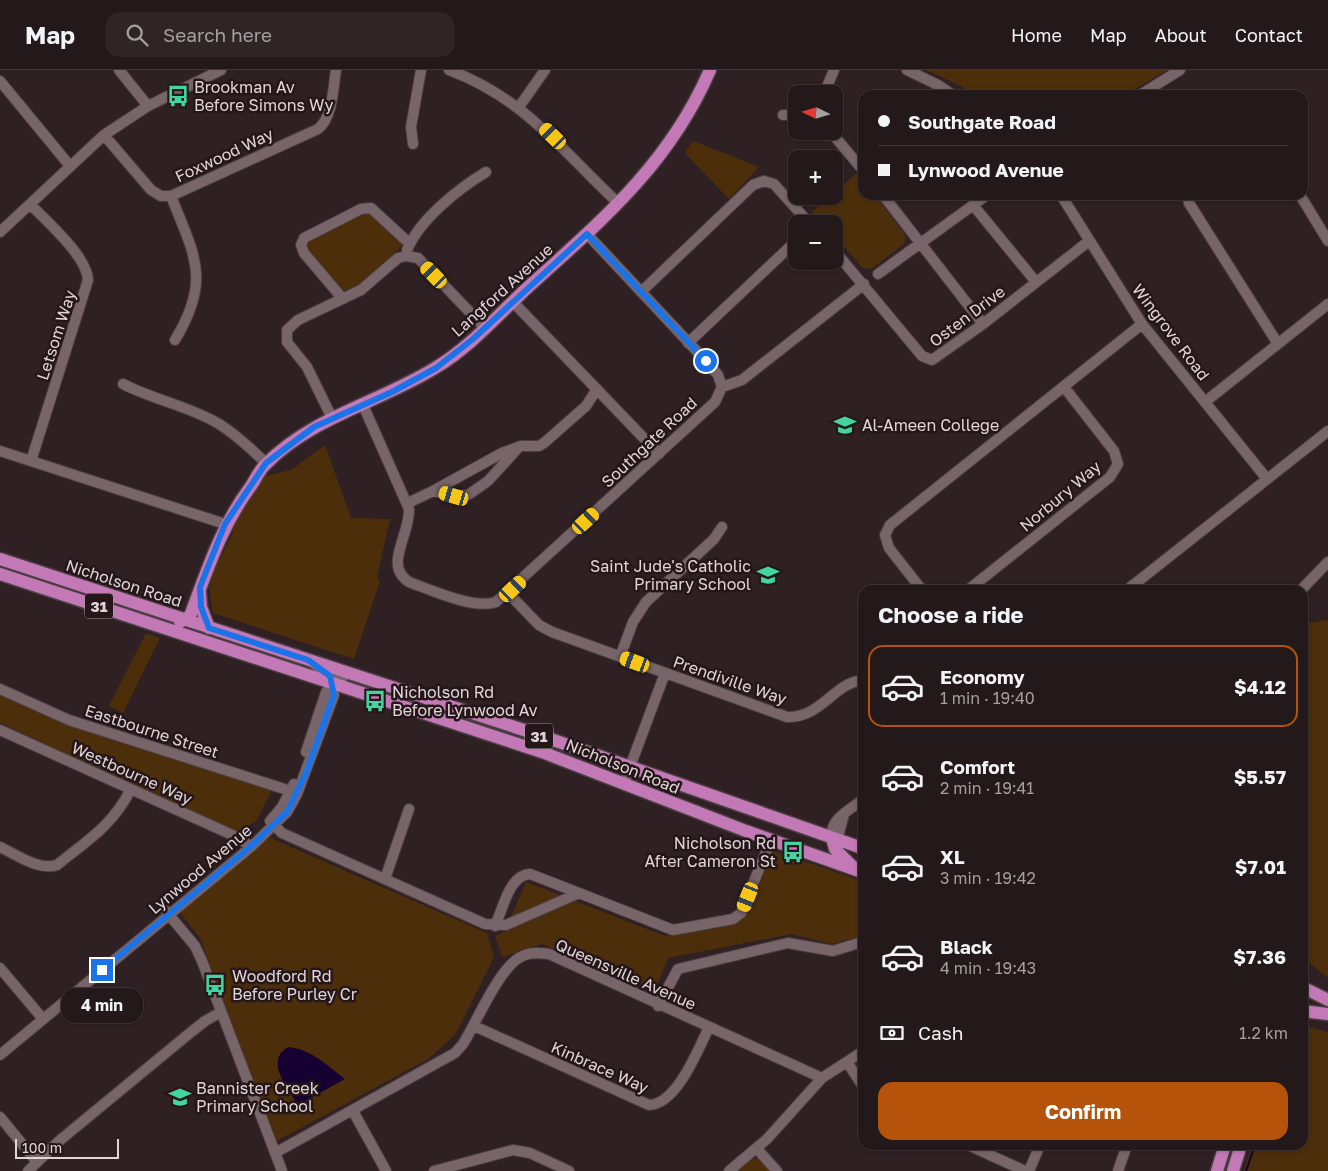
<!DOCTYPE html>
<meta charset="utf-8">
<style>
body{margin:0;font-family:"Golos Text",sans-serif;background:#2f2527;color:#f1f3f6;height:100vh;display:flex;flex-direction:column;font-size:19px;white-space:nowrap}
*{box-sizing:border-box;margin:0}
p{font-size:16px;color:#a3a0a2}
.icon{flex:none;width:28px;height:28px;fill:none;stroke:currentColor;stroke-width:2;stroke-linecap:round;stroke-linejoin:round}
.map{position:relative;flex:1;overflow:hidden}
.sheet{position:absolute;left:858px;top:515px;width:450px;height:565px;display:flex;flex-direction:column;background:#23181a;border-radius:15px;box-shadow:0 1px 4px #0004,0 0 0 1px #403739}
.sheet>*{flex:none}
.banner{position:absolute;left:858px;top:20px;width:450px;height:110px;border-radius:15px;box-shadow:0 1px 4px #0004,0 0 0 1px #403739;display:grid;align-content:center;height:110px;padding:0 20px;background:#23181a}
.needle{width:32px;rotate:275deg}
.buttons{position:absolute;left:788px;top:15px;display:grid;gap:10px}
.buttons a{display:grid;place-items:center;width:55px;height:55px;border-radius:10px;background:#23181a;box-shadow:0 1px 4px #0004,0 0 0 1px #403739;font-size:25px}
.scale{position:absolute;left:15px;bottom:12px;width:104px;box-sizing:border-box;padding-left:5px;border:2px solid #e0d5d7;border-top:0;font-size:14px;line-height:18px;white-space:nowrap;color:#e0d5d7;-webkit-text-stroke:4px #25161a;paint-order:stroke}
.end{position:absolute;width:22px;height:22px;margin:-11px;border:6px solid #1a73e8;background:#fff;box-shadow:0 0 0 2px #fff}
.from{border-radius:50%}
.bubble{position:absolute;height:35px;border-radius:15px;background:#23181a;box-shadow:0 1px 4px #0004,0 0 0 1px #403739;font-size:16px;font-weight:700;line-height:35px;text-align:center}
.car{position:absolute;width:15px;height:30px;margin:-15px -8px;border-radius:6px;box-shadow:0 0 4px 1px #0007;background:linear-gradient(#f5c518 24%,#345 0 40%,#f5c518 0 76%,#345 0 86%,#f5c518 0)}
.banner b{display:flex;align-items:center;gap:18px;height:48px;font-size:19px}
.banner b+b{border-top:1px solid #403739}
.banner i{width:12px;height:12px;background:#f1f3f6}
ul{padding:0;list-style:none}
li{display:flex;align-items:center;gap:15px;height:82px;margin:0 10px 8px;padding:0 10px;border:2px solid transparent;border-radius:15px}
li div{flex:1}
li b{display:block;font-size:19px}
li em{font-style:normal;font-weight:700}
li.on{border-color:#b45309}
li>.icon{width:45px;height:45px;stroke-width:1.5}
h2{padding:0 20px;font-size:22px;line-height:60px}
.pay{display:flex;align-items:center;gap:12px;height:55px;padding:0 20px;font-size:19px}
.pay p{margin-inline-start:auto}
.button{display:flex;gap:10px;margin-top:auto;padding:10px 20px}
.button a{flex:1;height:58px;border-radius:15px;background:#b45309;color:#fff;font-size:20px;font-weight:700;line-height:58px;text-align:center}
header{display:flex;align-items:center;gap:30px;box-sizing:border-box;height:70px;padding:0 25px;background:#23181a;border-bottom:1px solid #403739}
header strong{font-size:24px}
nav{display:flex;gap:28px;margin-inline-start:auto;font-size:18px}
.search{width:350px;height:45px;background:#2f2527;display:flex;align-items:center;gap:12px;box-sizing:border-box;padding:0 18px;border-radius:15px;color:#a3a0a2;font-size:19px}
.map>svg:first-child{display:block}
</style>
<header>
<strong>Map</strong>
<div class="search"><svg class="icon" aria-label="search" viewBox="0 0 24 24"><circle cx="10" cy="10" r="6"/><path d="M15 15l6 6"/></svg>Search here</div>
<nav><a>Home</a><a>Map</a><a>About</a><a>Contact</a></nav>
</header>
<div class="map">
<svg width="1328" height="1101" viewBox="0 0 1328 1101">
<rect width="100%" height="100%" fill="#2f2023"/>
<path fill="#4c2f0a" d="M 926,0 L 1167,0 L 1125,25 L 972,25 L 961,16 Z
M 693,71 L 759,97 L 729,129 L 685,83 Z
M 858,102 L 862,109 L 862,125 L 875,125 L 906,166 L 904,174 L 871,199 L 863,198 L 834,165 L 834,154 L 823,154 L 812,142 L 830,126 L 834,126 L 834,123 Z
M 370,141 L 404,174 L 360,215 L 348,222 L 344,220 L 305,179 L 304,171 Z
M 325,375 L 351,448 L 390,449 L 377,507 L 380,511 L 354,589 L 213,543 L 209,520 L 213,503 L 232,465 L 241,439 L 265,406 L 291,400 Z
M 1328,550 L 1328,908 L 1303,887 L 1302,554 Z
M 146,563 L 160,568 L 123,643 L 109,636 Z
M 0,625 L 94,662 L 273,718 L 257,750 L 238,763 L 0,653 Z
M 268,767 L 487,863 L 494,887 L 455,965 L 428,989 L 275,1072 L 200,868 L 178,840 Z
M 771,780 L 862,811 L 862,866 L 832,874 L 791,864 L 668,888 L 655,921 L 542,874 L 502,887 L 495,866 L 515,858 L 511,847 L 526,812 L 665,866 L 739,851 Z
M 1304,956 L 1328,962 L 1328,1101 L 1244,1101 L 1252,1075 L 1302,1075 Z
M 758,1088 L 771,1101 L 734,1101 L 749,1090 Z"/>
<path fill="#160031" d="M 288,977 C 311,979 328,996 345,1009 L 298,1035 C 288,1018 264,991 288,977 Z"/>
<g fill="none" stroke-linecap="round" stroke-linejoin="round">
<path stroke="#160031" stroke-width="2" d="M 1246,1101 L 1255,1075"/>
<g stroke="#4b3e42" stroke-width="12">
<path id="minor" d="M 119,0 L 148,36
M 449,0 C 526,29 561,80 618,133
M 907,0 L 938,15 L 953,25
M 0,11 L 70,96
M 824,24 L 834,0
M 1140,25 L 1180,0
M 519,37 L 545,0
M 783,45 L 796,45
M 830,61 L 862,99
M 104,65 L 151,120 L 161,126 L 171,126 L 318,59 C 333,47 333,18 336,0
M 413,74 L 411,57 L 421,0
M 883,125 L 983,254
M 1061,125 L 1142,254 L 1267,409
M 1187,125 L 1189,133 L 1278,274
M 1300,125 L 1328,171
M 171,126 C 194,185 212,209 175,270
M 973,135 L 1036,212
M 0,162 L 104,65 L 148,36 L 221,0
M 407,180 C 420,149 458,119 486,102
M 834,180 L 922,286 L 932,290 L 983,254 L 1089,171
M 878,204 L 987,125
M 641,222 L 753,115 L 764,111 L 774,114 L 810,154
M 343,229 L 304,183 L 301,175 L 304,168 L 361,139 L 371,138 L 410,174
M 513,232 L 659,384
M 688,273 L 796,171
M 123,314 C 154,330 189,336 219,354 C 237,365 251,379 266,393
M 722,317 L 742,310 L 864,214
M 1205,332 L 1328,234
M 363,335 L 409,439 C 410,466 383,495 409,512 C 431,520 475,540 496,532 L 715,332 L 722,317 L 718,305 L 706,291 L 587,164
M 332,348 L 307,297 L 287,272 L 287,260 L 298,250 L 361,220 L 398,188 L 406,186 L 418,188 L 485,258
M 0,381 L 31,391 L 88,210 C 87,186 47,152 30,134
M 31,391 L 225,454
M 433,421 L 502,383 L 521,376 L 539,376 L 544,373 L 586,336 L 597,319
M 408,433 L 433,421 L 454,426 L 468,425 L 488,411 L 518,378
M 922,520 L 889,478 L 885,465 L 890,455 L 1142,254
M 968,520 L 1110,407 L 1118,394 L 1114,381 L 1064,317
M 1127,520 L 1328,361
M 1301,520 L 1328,492
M 508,523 L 539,555 L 552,562 L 787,647 C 821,648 833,614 862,610
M 620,587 L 633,552 L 646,532 L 714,469 L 722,457
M 0,619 L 69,650 L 297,723
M 0,660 L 239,768 L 251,777
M 306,682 L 326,622 L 333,613 L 349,603
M 624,713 L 665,603
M 844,744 L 839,763 L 832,768 C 829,749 849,741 862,730
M 271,750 L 282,737 L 294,714
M 270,751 L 282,763 L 485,854 L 506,855 L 579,823 L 673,860 L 733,849 L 741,843 L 771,770
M 0,777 C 17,785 39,801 57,795 C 88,770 113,755 131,719
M 385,809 L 409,739
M 165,840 L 195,876 L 202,891 L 282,1101
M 495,856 C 503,839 509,805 530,804 L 579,823
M 0,898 L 43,949
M 658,936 L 678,899 L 788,873 L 833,881 L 862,872
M 474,956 L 649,1035 C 677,1034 698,980 709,957
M 0,985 L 251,777 L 287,742 L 297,724 L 334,625 L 330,606 L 315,595
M 847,992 L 862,1015
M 353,1041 L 386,1101
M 0,1047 L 37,1092
M 968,1075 L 1025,1101
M 757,1079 L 777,1101
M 275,1083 L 455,983 L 463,974 C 477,952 501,892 525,885 C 533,882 541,883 549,884 L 822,1008
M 28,1101 L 59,1071 L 185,967 L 205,951 L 221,942
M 434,1101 L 513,1080 L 530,1083 L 569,1101
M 729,1101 L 767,1069 L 822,1008 L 862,982
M 1029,1101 L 1040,1075
M 1118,1101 L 1127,1075"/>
</g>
<g stroke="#4b3e42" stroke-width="15">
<path id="major" d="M 0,489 L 539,665 L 862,778
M 0,504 L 542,682 L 746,761 L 862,802
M 200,522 L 201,537 L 209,558
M 180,552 L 190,546 C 207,501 221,456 251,416 C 256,409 259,400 266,394 C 312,347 380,332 435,298 C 469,278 497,246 526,219 C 600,152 669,95 710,0
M 832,768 L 835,779 L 853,797
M 1302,917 L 1328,930
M 1302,941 L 1328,944
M 1217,1101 L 1225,1075
M 1233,1101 L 1241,1075"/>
</g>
<use href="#minor" stroke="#786569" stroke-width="10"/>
<use href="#major" stroke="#c379b6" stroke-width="12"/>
</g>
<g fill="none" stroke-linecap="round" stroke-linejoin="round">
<path stroke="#1a73e8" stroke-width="6" d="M 102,900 L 250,777 L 287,742 L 306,703 L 334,625 L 330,606 L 308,590 L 209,558 L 201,537 L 200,517 L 225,454 L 266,393 L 314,357 L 392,322 L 436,298 L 473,269 L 587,164 L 706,291"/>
</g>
<defs>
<g id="bus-bare" transform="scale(1.725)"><path d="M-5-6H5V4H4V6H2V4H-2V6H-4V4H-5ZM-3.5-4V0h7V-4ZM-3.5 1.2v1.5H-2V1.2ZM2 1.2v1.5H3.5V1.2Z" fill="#42d4a1" stroke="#25161a" stroke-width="2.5" paint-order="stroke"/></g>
<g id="school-bare" transform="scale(1.725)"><path d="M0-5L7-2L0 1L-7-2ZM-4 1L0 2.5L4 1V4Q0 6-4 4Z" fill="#42d4a1" stroke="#25161a" stroke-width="2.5" paint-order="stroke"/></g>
</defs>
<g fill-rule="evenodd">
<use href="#bus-bare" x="178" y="26"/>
<use href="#school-bare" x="845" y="355"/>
<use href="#school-bare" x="768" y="505"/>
<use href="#bus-bare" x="375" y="631"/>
<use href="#bus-bare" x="793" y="782"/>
<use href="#bus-bare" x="215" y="915"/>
<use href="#school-bare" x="180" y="1027"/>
</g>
<g text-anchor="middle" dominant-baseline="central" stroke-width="5" stroke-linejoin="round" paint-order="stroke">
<g fill="#25161a" stroke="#a89c9e" stroke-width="1">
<rect x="85" y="523.5" width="28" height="25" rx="4"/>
<rect x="525" y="653.5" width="28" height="25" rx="4"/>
</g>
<g font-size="15" font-weight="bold" fill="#e0d5d7">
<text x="99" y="536">31</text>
<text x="539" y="666">31</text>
</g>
<g font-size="16" fill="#e0d5d7" stroke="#25161a" text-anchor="start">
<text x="194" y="17">Brookman Av<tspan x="194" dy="18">Before Simons Wy</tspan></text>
<text x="862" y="355">Al-Ameen College</text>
<text x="751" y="496" text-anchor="end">Saint Jude's Catholic<tspan x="751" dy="18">Primary School</tspan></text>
<text x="392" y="622">Nicholson Rd<tspan x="392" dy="18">Before Lynwood Av</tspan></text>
<text x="776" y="773" text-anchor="end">Nicholson Rd<tspan x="776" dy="18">After Cameron St</tspan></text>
<text x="232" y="906">Woodford Rd<tspan x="232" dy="18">Before Purley Cr</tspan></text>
<text x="196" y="1018">Bannister Creek<tspan x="196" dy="18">Primary School</tspan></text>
</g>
<g font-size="16" fill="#e0d5d7" stroke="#25161a">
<text transform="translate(224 85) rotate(-25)">Foxwood Way</text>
<text transform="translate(502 220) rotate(-42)">Langford Avenue</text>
<text transform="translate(967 246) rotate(-37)">Osten Drive</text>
<text transform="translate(1171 262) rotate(53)">Wingrove Road</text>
<text transform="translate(56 265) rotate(-72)">Letsom Way</text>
<text transform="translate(649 372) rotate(-43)">Southgate Road</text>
<text transform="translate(1060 426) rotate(-40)">Norbury Way</text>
<text transform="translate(124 513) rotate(18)">Nicholson Road</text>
<text transform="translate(730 610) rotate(19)">Prendiville Way</text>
<text transform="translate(152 661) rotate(18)">Eastbourne Street</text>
<text transform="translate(623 696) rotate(22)">Nicholson Road</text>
<text transform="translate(132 703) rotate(24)">Westbourne Way</text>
<text transform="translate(200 799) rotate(-40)">Lynwood Avenue</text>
<text transform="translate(626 904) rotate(24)">Queensville Avenue</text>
<text transform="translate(600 997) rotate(24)">Kinbrace Way</text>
</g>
</g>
</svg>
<div class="buttons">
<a><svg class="needle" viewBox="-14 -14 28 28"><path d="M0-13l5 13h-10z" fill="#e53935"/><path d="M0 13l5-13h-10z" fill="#a3a0a2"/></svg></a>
<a>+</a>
<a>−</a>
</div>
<div class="scale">100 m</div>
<i class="end from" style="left:706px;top:291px"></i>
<i class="end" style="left:102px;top:900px"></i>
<div class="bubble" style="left:61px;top:918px;width:82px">4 min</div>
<i class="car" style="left:553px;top:66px;rotate:314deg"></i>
<i class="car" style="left:434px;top:205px;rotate:316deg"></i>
<i class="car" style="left:454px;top:426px;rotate:286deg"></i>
<i class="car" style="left:586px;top:451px;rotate:47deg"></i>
<i class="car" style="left:513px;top:519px;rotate:47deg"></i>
<i class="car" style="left:635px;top:592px;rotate:290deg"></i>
<i class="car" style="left:748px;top:827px;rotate:202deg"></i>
<div class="banner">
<b><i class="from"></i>Southgate Road</b>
<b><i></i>Lynwood Avenue</b>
</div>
<section class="sheet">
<h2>Choose a ride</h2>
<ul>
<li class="on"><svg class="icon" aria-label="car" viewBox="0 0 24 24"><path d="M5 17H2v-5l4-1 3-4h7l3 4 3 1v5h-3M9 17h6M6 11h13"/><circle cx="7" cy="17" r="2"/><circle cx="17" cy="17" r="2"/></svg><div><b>Economy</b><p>1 min · 19:40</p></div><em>$4.12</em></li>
<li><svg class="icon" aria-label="car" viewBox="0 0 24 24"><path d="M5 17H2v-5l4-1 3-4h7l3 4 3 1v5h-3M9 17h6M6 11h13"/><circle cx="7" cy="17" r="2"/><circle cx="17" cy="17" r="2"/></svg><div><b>Comfort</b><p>2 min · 19:41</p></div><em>$5.57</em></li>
<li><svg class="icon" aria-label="car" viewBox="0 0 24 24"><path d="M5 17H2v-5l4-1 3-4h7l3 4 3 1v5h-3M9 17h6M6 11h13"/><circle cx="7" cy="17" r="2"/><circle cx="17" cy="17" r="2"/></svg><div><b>XL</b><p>3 min · 19:42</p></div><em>$7.01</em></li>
<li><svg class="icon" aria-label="car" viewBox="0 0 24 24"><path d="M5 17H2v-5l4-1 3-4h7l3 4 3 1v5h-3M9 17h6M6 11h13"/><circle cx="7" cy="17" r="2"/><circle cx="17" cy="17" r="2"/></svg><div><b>Black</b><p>4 min · 19:43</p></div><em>$7.36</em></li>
</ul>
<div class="pay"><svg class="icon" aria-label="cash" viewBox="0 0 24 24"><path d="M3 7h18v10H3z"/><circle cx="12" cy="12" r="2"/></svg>Cash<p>1.2 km</p></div>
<div class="button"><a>Confirm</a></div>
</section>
</div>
